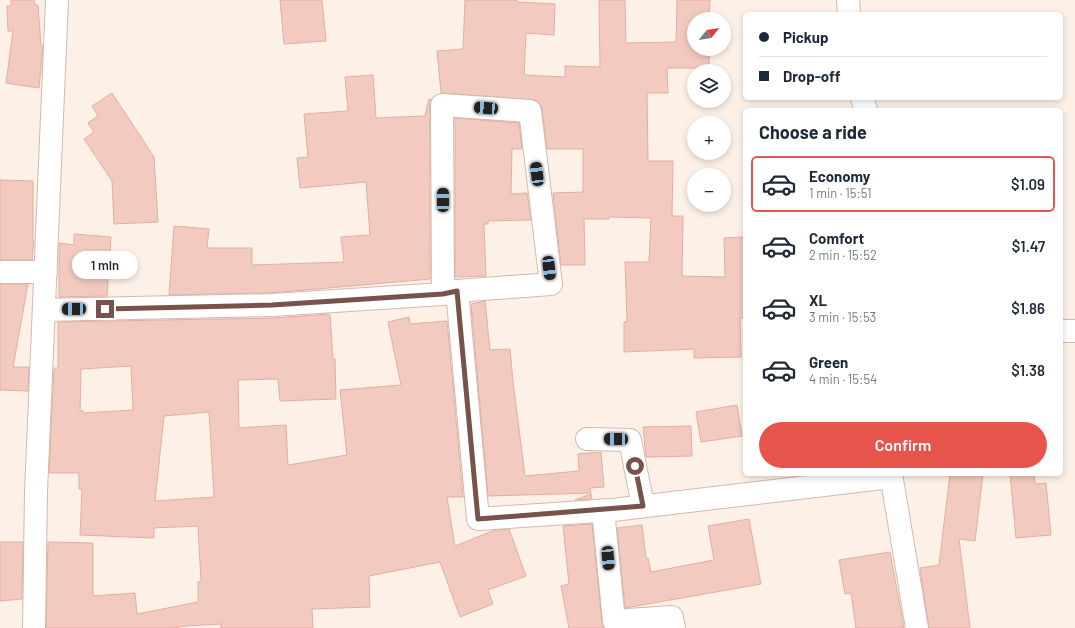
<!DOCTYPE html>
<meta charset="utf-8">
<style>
body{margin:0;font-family:Barlow,sans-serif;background:#f2f2f3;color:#1f2937;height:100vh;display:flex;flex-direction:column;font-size:15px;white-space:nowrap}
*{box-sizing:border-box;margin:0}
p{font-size:13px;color:#747a83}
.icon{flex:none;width:22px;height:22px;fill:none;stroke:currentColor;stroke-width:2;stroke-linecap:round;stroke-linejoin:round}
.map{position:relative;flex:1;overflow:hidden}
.details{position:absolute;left:743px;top:108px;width:320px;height:368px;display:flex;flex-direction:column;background:#fff;border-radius:6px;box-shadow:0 2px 6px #0003}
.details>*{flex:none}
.top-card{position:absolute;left:743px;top:12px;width:320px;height:88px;border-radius:6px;box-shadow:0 2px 6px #0003;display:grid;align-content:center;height:88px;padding:0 16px;background:#fff}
.needle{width:26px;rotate:60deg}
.buttons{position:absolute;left:687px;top:12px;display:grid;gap:8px}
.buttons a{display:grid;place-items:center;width:44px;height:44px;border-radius:50%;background:#fff;box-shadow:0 2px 6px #0003;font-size:20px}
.end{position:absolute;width:18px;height:18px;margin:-9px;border:5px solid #77534b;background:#fff;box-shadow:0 0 0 2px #fff}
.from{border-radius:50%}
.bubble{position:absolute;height:28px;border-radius:14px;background:#fff;box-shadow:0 2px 6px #0003;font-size:13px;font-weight:600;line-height:28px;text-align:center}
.car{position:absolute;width:12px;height:24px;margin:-12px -6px;border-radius:5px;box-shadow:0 0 3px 1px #0007;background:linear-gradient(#222 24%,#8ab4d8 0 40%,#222 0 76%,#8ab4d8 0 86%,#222 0)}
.top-card b{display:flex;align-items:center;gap:14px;height:38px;font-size:15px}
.top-card b+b{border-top:1px solid #e0e1e3}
.top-card i{width:10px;height:10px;background:#1f2937}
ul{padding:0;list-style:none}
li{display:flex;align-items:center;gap:12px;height:56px;margin:0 8px 6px;padding:0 8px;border:2px solid transparent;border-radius:6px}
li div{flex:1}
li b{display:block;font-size:15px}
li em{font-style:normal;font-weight:600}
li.on{border-color:#e7544c}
li>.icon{width:36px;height:36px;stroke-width:1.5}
h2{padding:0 16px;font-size:18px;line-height:48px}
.cta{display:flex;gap:8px;margin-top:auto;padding:8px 16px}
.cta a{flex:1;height:46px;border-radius:24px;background:#e7544c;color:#fff;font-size:16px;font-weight:600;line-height:46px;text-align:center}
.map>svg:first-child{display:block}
</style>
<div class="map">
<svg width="1075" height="628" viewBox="0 0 1075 628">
<rect width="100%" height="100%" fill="#fdf1e7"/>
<path fill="#f2cabf" stroke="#e5ad9f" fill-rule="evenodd" d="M 11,0 L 34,0 L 35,5 L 38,5 L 41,46 L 43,46 L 39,88 L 6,83 L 13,31 L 8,31 L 7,6 L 11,6 Z
M 280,0 L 322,0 L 326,41 L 284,44 Z
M 465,0 L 517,0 L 517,2 L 555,4 L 554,35 L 526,33 L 524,75 L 565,77 L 565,66 L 600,67 L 599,0 L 625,0 L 626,43 L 676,42 L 677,0 L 710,0 L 709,19 L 694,19 L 694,49 L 709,49 L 709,68 L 667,68 L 668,93 L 647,93 L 648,161 L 673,161 L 672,216 L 683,216 L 682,276 L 725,277 L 724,238 L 745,237 L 745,318 L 740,318 L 741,357 L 694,358 L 694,349 L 624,352 L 624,322 L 627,321 L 625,262 L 649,262 L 651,218 L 609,217 L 609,219 L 584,219 L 585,265 L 561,265 L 553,193 L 583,192 L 583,149 L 547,149 L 542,109 L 536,100 L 441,93 L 437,51 L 463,49 Z
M 373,75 L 376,118 L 425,116 L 429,99 L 431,99 L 430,105 L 430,279 L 271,293 L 169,295 L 174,226 L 209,229 L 207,248 L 252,248 L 252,265 L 344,262 L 341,237 L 370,235 L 366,182 L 300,188 L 297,158 L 308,157 L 304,114 L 348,111 L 345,77 Z
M 112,93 L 154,157 L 158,222 L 114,224 L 112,181 L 84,139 L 94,132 L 88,123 L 98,116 L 92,106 Z
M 455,118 L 519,123 L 522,149 L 512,149 L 511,194 L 527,193 L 531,220 L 488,221 L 488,224 L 484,224 L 486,276 L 455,277 Z
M 0,180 L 33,181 L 33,241 L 34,241 L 32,260 L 0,260 Z
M 74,234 L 111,237 L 107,296 L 59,297 L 59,243 L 74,245 Z
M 0,284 L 28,284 L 13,367 L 29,367 L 28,391 L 0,390 Z
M 485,301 L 490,350 L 510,349 L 513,382 L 525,476 L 579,471 L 578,454 L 601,452 L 604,487 L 590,488 L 591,493 L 488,496 L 471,304 Z
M 330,314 L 333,359 L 335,359 L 336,399 L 280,401 L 278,379 L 238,380 L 239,428 L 286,425 L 288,465 L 347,455 L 340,390 L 401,385 L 388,322 L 409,317 L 410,324 L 447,321 L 463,497 L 447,497 L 455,546 L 495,530 L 509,529 L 526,576 L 488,590 L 493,604 L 460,617 L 440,562 L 369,576 L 370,607 L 312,609 L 313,628 L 221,628 L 221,624 L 186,626 L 173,628 L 46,628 L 48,542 L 93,543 L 93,596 L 135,593 L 137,614 L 198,602 L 198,582 L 201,581 L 198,526 L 154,528 L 154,538 L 80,535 L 82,489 L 79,489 L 79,473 L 49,473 L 54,368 L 58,368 L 58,322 L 272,318 ZM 131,366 L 133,410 L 83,413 L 83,411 L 80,411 L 81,369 ZM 209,412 L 214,497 L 155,501 L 164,416 Z
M 737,405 L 742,436 L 701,442 L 696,412 Z
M 691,426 L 692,456 L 646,457 L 643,427 Z
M 950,474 L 983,474 L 975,541 L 959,539 L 970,628 L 929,628 L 920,568 L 939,565 Z
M 1010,474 L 1034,474 L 1035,484 L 1046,483 L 1051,535 L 1016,538 Z
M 591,494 L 592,499 L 575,500 Z
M 749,519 L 761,584 L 625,608 L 617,528 L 642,525 L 646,558 L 648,558 L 651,572 L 714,560 L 708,526 Z
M 592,524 L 602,622 L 604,628 L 569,628 L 561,586 L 569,584 L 563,526 Z
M 0,542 L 23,542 L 22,599 L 0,601 Z
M 890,552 L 904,628 L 856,628 L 851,593 L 845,594 L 839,560 Z"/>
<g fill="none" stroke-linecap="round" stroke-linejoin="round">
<g stroke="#d1b9af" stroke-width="24">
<path id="minor" d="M 848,0 L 849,14
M 862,98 L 866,110
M 0,272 L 46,272
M 457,291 L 478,519 L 613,510 L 891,477
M 44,310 L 272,305 L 443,294 L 457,291 L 551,284 L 530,111 L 442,105 L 443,294
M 1061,331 L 1075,331
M 587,439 L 630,440 L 643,506
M 891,474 L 917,628
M 603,510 L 614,621 L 672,617 L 674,628
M 34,628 L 36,492 L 57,0"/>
</g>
<use href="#minor" stroke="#fff" stroke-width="22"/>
</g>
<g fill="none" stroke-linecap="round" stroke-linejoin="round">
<path stroke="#77534b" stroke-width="5" d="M 105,309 L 272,305 L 443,294 L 457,291 L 478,519 L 643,506 L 635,466"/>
</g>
</svg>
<div class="buttons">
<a><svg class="needle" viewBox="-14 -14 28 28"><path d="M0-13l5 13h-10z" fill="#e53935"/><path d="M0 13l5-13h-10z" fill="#747a83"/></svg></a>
<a><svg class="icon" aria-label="layers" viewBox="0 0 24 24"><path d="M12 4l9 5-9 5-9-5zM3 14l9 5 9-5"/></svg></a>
<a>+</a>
<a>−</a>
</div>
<i class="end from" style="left:635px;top:466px"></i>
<i class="end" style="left:105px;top:309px"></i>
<div class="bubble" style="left:72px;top:251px;width:66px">1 min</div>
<i class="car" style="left:486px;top:108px;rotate:274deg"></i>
<i class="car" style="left:537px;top:174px;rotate:353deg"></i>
<i class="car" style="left:443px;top:200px;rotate:0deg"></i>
<i class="car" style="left:549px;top:268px;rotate:173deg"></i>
<i class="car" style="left:74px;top:309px;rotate:269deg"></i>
<i class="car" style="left:616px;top:439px;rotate:271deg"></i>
<i class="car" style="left:608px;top:558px;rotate:175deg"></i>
<div class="top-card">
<b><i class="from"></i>Pickup</b>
<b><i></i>Drop-off</b>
</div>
<section class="details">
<h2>Choose a ride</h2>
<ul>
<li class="on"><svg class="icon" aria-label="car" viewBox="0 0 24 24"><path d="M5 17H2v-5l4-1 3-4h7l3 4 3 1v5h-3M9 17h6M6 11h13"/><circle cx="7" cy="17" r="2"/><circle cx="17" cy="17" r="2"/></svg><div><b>Economy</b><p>1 min · 15:51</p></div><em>$1.09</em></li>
<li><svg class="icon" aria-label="car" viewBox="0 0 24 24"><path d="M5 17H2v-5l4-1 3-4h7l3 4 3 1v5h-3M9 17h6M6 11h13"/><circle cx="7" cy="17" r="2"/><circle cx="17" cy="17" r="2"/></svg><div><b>Comfort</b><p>2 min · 15:52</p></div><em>$1.47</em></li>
<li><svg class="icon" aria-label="car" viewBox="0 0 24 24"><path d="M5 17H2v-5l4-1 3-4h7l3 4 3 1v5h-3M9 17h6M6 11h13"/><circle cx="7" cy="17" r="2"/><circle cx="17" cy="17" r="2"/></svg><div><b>XL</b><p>3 min · 15:53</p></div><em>$1.86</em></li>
<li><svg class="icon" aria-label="car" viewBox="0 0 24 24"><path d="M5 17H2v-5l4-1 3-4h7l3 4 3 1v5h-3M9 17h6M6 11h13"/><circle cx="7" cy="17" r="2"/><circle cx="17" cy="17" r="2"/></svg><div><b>Green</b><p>4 min · 15:54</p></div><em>$1.38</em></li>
</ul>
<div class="cta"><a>Confirm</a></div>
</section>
</div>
